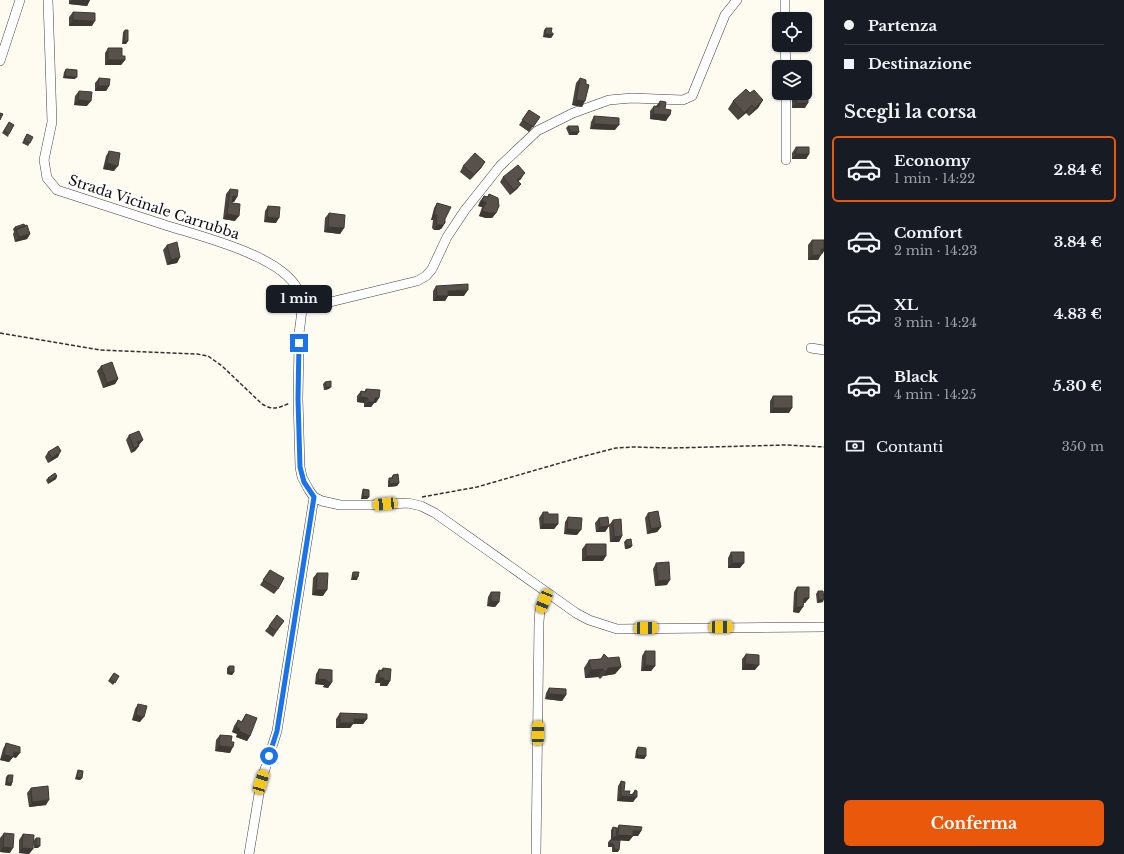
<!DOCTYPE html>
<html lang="it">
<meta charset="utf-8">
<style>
body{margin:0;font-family:"Libre Baskerville",serif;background:#242831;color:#f1f3f6;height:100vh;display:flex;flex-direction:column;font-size:15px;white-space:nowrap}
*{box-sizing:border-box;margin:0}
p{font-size:13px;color:#9ea1a6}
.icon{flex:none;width:22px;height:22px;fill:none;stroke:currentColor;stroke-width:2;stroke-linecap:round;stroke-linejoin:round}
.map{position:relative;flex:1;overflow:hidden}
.panel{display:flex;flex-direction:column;background:#171b24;width:300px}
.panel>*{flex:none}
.banner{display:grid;align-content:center;height:88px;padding:0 20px;background:#171b24}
.fabs{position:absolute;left:772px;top:12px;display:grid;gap:8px}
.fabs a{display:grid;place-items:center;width:40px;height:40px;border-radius:6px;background:#171b24;box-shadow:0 1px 3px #0004;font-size:20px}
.end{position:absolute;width:18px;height:18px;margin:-9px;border:5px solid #1a73e8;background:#fff;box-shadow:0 0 0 2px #fff}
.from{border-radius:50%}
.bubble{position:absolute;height:28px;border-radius:6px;background:#171b24;box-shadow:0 1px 3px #0004;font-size:13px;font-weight:700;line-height:28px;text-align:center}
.car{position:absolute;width:12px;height:24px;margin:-12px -6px;border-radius:5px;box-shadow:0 0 3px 1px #0007;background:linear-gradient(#f5c518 24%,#345 0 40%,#f5c518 0 76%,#345 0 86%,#f5c518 0)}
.banner b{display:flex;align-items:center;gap:14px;height:38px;font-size:15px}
.banner b+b{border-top:1px solid #363941}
.banner i{width:10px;height:10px;background:#f1f3f6}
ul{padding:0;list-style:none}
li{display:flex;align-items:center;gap:12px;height:66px;margin:0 8px 6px;padding:0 12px;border:2px solid transparent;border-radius:6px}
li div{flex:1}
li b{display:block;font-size:15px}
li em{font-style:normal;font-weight:700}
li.selected{border-color:#ea580c}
li>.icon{width:36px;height:36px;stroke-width:1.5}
h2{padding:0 20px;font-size:18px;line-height:48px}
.pay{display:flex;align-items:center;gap:10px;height:44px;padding:0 20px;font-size:15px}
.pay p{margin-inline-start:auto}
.cta{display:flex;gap:8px;margin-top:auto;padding:8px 20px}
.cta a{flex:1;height:46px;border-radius:6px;background:#ea580c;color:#fff;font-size:16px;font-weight:700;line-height:46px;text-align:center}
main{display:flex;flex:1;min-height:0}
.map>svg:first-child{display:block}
</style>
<main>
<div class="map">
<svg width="824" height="854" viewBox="0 0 824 854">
<rect width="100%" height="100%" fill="#fefbf1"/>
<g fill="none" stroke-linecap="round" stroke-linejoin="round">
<g stroke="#424242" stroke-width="10">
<path id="minor" d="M 48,0 L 52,122 L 44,160 L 47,178 L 57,190 C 92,201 127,213 162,224 C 198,236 278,254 297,288 C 305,301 301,318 299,333
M 785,0 L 785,19
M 785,45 L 786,67
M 0,61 L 20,0
M 786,93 L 786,160
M 300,294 L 322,304 L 417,281 L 426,276 L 432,269 L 447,237 L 465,210 L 500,166 L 537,131 L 573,113 L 609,100 L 632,98 L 683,100 L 692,96 L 725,15 L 737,0
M 299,343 L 298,399 L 300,467 L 302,477 L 309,490 L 314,497 L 322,501 L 340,505 L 370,505 L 408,503 L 421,506 L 435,513 L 576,613 L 589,620 L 617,629 L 824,627
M 811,348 L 824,350
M 249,854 L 261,782 L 277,731 L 314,497
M 536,854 L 539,622 L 540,609 L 547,593"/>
</g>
<path stroke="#313131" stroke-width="1.5" stroke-dasharray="4 2" stroke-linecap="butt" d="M 0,333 L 100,350 L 197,354 L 208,356 L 222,366 L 262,404 C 274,411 278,408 290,403
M 422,497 L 477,487 L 581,457 L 616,448 L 633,447 L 672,448 L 786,445 L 824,447"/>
<use href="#minor" stroke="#fff" stroke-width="9"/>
</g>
<path fill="#4b4540" d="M 69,0 L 90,0 L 87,6 L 69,4 Z
M 73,12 L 92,26 L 69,26 L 69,17 Z
M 546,28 L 553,35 L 551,38 L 543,37 L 544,30 Z
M 125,30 L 128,41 L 126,44 L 122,44 L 123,32 Z
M 108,48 L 122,56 L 125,60 L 121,65 L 105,65 L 105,53 Z
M 66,69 L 75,79 L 63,78 L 64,72 Z
M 99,78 L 109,86 L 106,91 L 95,91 L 95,83 Z
M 580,78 L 586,84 L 582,107 L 572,105 L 576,83 Z
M 79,91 L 87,106 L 74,105 L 75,96 Z
M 750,93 L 763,100 L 758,108 L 749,116 L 746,113 L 738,120 L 728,109 L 733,101 Z
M 796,95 L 805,108 L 792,108 L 792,100 Z
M 660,101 L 665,109 L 666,121 L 650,119 L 650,111 L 654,106 L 656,106 Z
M 529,110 L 540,117 L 529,132 L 519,125 Z
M 594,116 L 615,130 L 590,129 L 591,122 Z
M 7,125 L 9,134 L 8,137 L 2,133 Z
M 568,126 L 579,132 L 577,135 L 569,135 L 566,128 Z
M 27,134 L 30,143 L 28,146 L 22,143 Z
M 796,147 L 809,154 L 806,159 L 792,159 L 792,153 Z
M 109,151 L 114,171 L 103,169 L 106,156 Z
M 463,166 L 482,167 L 470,180 L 460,172 Z
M 503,177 L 521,179 L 518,181 L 521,184 L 517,189 L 510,195 L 500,182 Z
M 230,189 L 237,197 L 234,202 L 232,202 L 235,221 L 223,219 L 226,194 Z
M 489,194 L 496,213 L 492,218 L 486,218 L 479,216 L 482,207 L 478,206 L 480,201 L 484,196 L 487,197 Z
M 437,203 L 442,228 L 439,230 L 434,230 L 432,228 L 433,220 L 431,220 L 434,208 Z
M 268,206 L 276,223 L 264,222 L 265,211 Z
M 329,213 L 344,228 L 340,234 L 324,232 L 325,218 Z
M 25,226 L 30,234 L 27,239 L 15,242 L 13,234 L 14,232 L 13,229 L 15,227 Z
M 812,240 L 824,240 L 824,251 L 822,254 L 821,254 L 818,260 L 808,260 L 808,245 Z
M 167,245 L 180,257 L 177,263 L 167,265 L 163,250 Z
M 436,286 L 464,296 L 448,296 L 445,301 L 433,301 L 433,291 Z
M 101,366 L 118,379 L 115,384 L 103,388 L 97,371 Z
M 325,382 L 329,389 L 324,390 L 323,384 Z
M 366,389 L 376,403 L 374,403 L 371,407 L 364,407 L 364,403 L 357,402 L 357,396 L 361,391 L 364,392 Z
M 773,396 L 789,413 L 770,413 L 770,401 Z
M 129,435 L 143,440 L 138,445 L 139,446 L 135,451 L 131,453 L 126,440 Z
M 48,452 L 58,457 L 48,463 L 45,457 Z
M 393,475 L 399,483 L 397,486 L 388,487 L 388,481 L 389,478 L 391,478 Z
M 57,476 L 56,479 L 48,484 L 46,480 L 48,478 Z
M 363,489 L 369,497 L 367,499 L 361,499 L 362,492 Z
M 543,512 L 548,514 L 558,524 L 554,529 L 540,529 L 539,518 Z
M 648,513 L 661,527 L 657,532 L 647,534 L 645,518 Z
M 568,517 L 577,535 L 564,534 L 565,522 Z
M 599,518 L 609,526 L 605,532 L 596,532 L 595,523 Z
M 613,520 L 622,536 L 619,542 L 610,542 L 609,525 Z
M 626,540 L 632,546 L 630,548 L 625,549 L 624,542 Z
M 586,544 L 603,561 L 582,561 L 582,549 Z
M 731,552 L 740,568 L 728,568 L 728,558 Z
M 656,563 L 667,585 L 655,586 L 653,569 Z
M 270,570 L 278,589 L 274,594 L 260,585 Z
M 353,572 L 357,580 L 351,580 L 352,574 Z
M 317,573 L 323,596 L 312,595 L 313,578 Z
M 797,587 L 809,598 L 805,603 L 803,603 L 799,613 L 793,612 L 794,592 Z
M 818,591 L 823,602 L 817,603 L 816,594 Z
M 491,592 L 499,602 L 495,607 L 487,606 L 488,597 Z
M 284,621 L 273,637 L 265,631 L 269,626 Z
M 645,651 L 655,666 L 651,671 L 641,671 L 642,656 Z
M 746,654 L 755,670 L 742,670 L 742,659 Z
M 608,658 L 621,667 L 615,674 L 603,676 L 600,679 L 598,677 L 585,678 L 584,668 L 589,660 Z
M 229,666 L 234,672 L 232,675 L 227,674 L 227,668 Z
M 383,668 L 390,681 L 387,686 L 380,686 L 380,683 L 375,683 L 376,675 L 379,670 L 381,670 Z
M 319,669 L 332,682 L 328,688 L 323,687 L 324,685 L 315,684 L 316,674 Z
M 114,673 L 119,676 L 113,685 L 108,681 Z
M 549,688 L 566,695 L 562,701 L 545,699 L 546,693 Z
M 138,704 L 140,722 L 132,720 L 135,709 Z
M 340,713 L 367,719 L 363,724 L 353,724 L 350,728 L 336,728 L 336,719 Z
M 246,714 L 250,736 L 247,741 L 236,737 L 237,734 L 232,732 L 234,726 L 238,720 L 241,722 Z
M 220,735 L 230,753 L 215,751 L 216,740 Z
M 6,743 L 16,758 L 13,757 L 9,762 L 0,760 L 3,749 Z
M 638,747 L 646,756 L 644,759 L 635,758 L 636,750 Z
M 78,770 L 82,778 L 80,780 L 75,779 L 77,772 Z
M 8,775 L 12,783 L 11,786 L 5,785 L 6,777 Z
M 621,781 L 624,791 L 629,794 L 632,794 L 635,790 L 633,802 L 617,801 L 618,786 Z
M 31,788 L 46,805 L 29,807 L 27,793 Z
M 619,825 L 641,831 L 638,836 L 633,836 L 629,841 L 620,840 L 618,852 L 612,852 L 612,847 L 608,847 L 608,842 L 611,840 L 611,830 L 613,827 L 617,828 Z
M 4,833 L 10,853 L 0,852 L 0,838 Z
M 23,834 L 33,849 L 29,854 L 19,853 L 19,840 Z
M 36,838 L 38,848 L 34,848 L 34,840 Z"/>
<path fill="#3d3834" d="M 72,0 L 90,0 L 87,6 L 69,4 Z
M 73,20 L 95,21 L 92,26 L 69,26 Z
M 545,34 L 553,35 L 551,38 L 543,37 Z
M 124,41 L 128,41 L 126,44 L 122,44 Z
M 108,60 L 125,60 L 121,65 L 105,65 Z
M 65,76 L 77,77 L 75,79 L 63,78 Z
M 98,86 L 109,86 L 106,91 L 95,91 Z
M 78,100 L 91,101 L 87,106 L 74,105 Z
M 576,100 L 585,101 L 582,107 L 572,105 Z
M 763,100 L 758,108 L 749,116 L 755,108 Z
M 796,103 L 808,103 L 805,108 L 792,108 Z
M 752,105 L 746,113 L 738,120 L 744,113 Z
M 653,114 L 670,115 L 666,121 L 650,119 Z
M 594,124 L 619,125 L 615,130 L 590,129 Z
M 571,132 L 579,132 L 577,135 L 569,135 Z
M 796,154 L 809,154 L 806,159 L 792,159 Z
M 485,162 L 482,167 L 470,180 L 474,175 Z
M 107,163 L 118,166 L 114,171 L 103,169 Z
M 525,173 L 521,179 L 514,185 L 517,180 Z
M 521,184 L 517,189 L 510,195 L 514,190 Z
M 233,196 L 237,197 L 234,202 L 229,202 Z
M 482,201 L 486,202 L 482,207 L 478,206 Z
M 482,211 L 496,213 L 492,218 L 486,218 L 479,216 Z
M 227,214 L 239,216 L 235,221 L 223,219 Z
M 434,215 L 437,215 L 433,220 L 431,220 Z
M 267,217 L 279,218 L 276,223 L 264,222 Z
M 445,223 L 442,228 L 439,230 L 434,230 L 437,225 Z
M 328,227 L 344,228 L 340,234 L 324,232 Z
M 30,234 L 27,239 L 15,242 L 19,237 Z
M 821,249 L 824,249 L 824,251 L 822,254 L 818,254 Z
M 812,255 L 821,255 L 818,260 L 808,260 Z
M 180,257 L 177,263 L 167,265 L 171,260 Z
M 468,290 L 464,296 L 448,296 L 445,301 L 433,301 L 437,296 L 448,291 Z
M 118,379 L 115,384 L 103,388 L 107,383 Z
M 326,387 L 331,387 L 329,389 L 324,390 Z
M 360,397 L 368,398 L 364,403 L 357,402 Z
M 375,398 L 379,398 L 376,403 L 374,403 L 371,407 L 364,407 L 368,402 Z
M 773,408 L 792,408 L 789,413 L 770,413 Z
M 143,440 L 139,445 L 133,447 L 137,442 Z
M 139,446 L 135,451 L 131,453 L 134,448 Z
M 61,451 L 58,457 L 48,463 L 52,458 Z
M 57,476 L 56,479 L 48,484 L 50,481 Z
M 399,483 L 397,486 L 388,487 L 390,484 Z
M 363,496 L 369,497 L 367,499 L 361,499 Z
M 543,524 L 558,524 L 554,529 L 540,529 Z
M 609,526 L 605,532 L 596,532 L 600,527 Z
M 661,527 L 657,532 L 647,534 L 651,529 Z
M 567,529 L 581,530 L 577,535 L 564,534 Z
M 622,536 L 619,542 L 610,542 L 614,537 Z
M 627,546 L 632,546 L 630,548 L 625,549 Z
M 586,556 L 606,556 L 603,561 L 582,561 Z
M 732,563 L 744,563 L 740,568 L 728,568 Z
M 353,577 L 358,577 L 357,580 L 351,580 Z
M 670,580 L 667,585 L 655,586 L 658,581 Z
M 316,590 L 327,590 L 323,596 L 312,595 Z
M 804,598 L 809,598 L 805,603 L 800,603 Z
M 824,599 L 823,602 L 817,603 L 819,600 Z
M 491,601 L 499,602 L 495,607 L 487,606 Z
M 796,607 L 803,607 L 799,613 L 793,612 Z
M 745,664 L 759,665 L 755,670 L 742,670 Z
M 645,665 L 655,666 L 651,671 L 641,671 Z
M 621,667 L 615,674 L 603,676 L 608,668 Z
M 603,669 L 598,677 L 585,678 L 591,670 Z
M 229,672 L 234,672 L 232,675 L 227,674 Z
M 379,678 L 384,678 L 380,683 L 375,683 Z
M 318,679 L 327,680 L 324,685 L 315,684 Z
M 383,680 L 390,681 L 387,686 L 380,686 Z
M 327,682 L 332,682 L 328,688 L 323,687 Z
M 549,694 L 566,695 L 562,701 L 545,699 Z
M 136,715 L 144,717 L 140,722 L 132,720 Z
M 354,719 L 367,719 L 363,724 L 353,724 L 350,728 L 336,728 L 340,723 Z
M 236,727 L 240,729 L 237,734 L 232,732 Z
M 239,731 L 250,736 L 247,741 L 236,737 Z
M 219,746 L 233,747 L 230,753 L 215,751 Z
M 14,752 L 20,753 L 16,758 L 13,757 L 9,762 L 0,760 L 4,755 Z
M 637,755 L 646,756 L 644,759 L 635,758 Z
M 77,777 L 82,778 L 80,780 L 75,779 Z
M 7,783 L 12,783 L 11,786 L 5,785 Z
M 621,796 L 637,797 L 633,802 L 617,801 Z
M 49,800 L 46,805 L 29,807 L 32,802 Z
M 633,831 L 641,831 L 638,836 L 633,836 L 629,841 L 611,840 L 612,837 L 616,837 L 618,835 Z
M 610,844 L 614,844 L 612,847 L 608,847 Z
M 36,845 L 40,846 L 38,848 L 34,848 Z
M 3,847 L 13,848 L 10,853 L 0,852 Z
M 22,848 L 33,849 L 29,854 L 19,853 Z
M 614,849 L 619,850 L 618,852 L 612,852 Z"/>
<path fill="#57504b" stroke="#3d3834" d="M 73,12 L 95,13 L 95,21 L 73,20 Z
M 546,28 L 552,28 L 551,33 L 553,33 L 553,35 L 545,34 Z
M 125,30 L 128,30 L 128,41 L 124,41 Z
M 108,48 L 122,48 L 122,56 L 125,56 L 125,60 L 108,60 Z
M 66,69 L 77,70 L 77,77 L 65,76 Z
M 99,78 L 110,79 L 109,86 L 98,86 Z
M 580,78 L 586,80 L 586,84 L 589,85 L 585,101 L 576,100 Z
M 746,89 L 750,93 L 754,90 L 763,100 L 755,108 L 752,105 L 744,113 L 733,101 Z
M 79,91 L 92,92 L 91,101 L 78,100 Z
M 796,95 L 808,95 L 808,103 L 796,103 Z
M 660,101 L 666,102 L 665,109 L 671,110 L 670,115 L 653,114 L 654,106 L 659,107 Z
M 529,110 L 540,117 L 533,127 L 522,120 Z
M 0,113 L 3,114 L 0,120 Z
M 594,116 L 619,118 L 619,125 L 594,124 Z
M 9,122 L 14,125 L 9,134 L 4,131 Z
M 568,126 L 578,126 L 579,132 L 571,132 Z
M 27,134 L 33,137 L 30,143 L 24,140 Z
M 796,147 L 809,147 L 809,154 L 796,154 Z
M 109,151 L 120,153 L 118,166 L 107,163 Z
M 475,153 L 485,162 L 474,175 L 463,166 Z
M 518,165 L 525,173 L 517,180 L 521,184 L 514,190 L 503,177 Z
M 230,189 L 238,190 L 237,197 L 233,196 L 232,203 L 240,204 L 239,216 L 227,214 Z
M 489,194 L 498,198 L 499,206 L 496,213 L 489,213 L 482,211 L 486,202 L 482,201 L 484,196 L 488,197 Z
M 437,203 L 451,207 L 445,219 L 445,223 L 443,225 L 437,225 L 436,223 L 437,215 L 434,215 Z
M 268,206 L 280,207 L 279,218 L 267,217 Z
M 329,213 L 345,215 L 344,228 L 328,227 Z
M 24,224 L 25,226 L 16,230 L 15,227 Z
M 27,225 L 30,234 L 19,237 L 16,229 Z
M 812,240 L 824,240 L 824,249 L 821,249 L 821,255 L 812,255 Z
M 177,242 L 180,257 L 171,260 L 167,245 Z
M 468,284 L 468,290 L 448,291 L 448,296 L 437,296 L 436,286 Z
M 112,362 L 118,379 L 107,383 L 101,366 Z
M 331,381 L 331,387 L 326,387 L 325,382 Z
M 366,389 L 380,390 L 379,398 L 375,398 L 374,402 L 368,402 L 368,398 L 360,397 L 361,391 L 366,392 Z
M 773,396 L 792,396 L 792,408 L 773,408 Z
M 139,431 L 143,440 L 137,442 L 139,446 L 134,448 L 129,435 Z
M 58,446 L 61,451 L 52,458 L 48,452 Z
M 55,473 L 57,476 L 50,481 L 48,478 Z
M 398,474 L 399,483 L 390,484 L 389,478 L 393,478 L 393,475 Z
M 363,489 L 369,490 L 369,497 L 363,496 Z
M 658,511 L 661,527 L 651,529 L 648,513 Z
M 543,512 L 548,512 L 548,514 L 558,514 L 558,524 L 543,524 Z
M 568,517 L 582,518 L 581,530 L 567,529 Z
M 608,517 L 609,526 L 600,527 L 599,518 Z
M 621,519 L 622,536 L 614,537 L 613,520 Z
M 631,539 L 632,546 L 627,546 L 626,540 Z
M 586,544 L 606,544 L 606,556 L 586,556 Z
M 731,552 L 744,552 L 744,563 L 732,563 Z
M 669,562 L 670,580 L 658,581 L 656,563 Z
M 270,570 L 284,578 L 278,589 L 263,580 Z
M 353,572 L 359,572 L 358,577 L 353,577 Z
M 317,573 L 328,573 L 327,590 L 316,590 Z
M 797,587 L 809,587 L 809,598 L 804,598 L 803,607 L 796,607 Z
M 818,591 L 823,591 L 824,599 L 819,600 Z
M 491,592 L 500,592 L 499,602 L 491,601 Z
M 277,615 L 284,621 L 276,631 L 269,626 Z
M 645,651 L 655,651 L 655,666 L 645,665 Z
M 604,654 L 608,658 L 619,657 L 621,667 L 608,668 L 606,672 L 603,669 L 591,670 L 589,660 L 601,659 Z
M 746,654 L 759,655 L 759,665 L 745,664 Z
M 229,666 L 234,666 L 234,672 L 229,672 Z
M 383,668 L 391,669 L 390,681 L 383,680 L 384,678 L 379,678 L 379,670 L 383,671 Z
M 319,669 L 332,670 L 332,682 L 327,682 L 327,680 L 318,679 Z
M 114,673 L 119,676 L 115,683 L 110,679 Z
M 549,688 L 566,689 L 566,695 L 549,694 Z
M 138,704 L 147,706 L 144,717 L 136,715 Z
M 340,713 L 367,714 L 367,719 L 354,719 L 354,723 L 340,723 Z
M 246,714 L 257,718 L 250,736 L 239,731 L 240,729 L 236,727 L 238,720 L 242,722 Z
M 220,735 L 232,736 L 231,742 L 234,742 L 233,747 L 219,746 Z
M 6,743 L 20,747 L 20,753 L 14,752 L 13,757 L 4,755 Z
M 638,747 L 646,748 L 646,756 L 637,755 Z
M 78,770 L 83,771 L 82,778 L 77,777 Z
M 8,775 L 13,775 L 12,783 L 7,783 Z
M 621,781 L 625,782 L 624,791 L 630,791 L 629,794 L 634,795 L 635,790 L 637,791 L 637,797 L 621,796 Z
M 48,786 L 49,800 L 32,802 L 31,788 Z
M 619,825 L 642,827 L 641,831 L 633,831 L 633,836 L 618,835 Z
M 613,827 L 617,828 L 616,837 L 612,837 Z
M 4,833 L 14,834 L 13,848 L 3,847 Z
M 23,834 L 34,835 L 33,849 L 22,848 Z
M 36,838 L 40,838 L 40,846 L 36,845 Z
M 610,840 L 620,840 L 619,850 L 614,849 L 614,844 L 610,844 Z"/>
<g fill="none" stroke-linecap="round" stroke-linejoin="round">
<path stroke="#1a73e8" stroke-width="5" d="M 269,756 L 277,731 L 314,497 L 304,482 L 300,467 L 298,399 L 299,343"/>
</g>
<g text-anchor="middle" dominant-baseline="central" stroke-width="4" stroke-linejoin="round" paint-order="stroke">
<g font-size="14" fill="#0f0f0f" stroke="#fff">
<text transform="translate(154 207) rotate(18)">Strada Vicinale Carrubba</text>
</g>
</g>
</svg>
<div class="fabs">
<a><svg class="icon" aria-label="locate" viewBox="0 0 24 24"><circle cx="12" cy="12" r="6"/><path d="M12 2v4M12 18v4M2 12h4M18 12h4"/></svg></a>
<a><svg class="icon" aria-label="layers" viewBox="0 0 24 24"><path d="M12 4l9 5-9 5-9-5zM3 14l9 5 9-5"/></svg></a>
</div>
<i class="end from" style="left:269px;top:756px"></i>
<i class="end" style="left:299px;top:343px"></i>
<div class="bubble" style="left:266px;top:285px;width:66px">1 min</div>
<i class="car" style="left:385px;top:504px;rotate:265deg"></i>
<i class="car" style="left:544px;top:601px;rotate:202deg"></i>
<i class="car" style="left:721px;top:627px;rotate:89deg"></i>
<i class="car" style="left:646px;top:628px;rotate:89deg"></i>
<i class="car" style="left:538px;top:733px;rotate:1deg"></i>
<i class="car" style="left:261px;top:782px;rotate:17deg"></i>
</div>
<section class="panel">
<div class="banner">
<b><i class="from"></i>Partenza</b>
<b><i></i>Destinazione</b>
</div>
<h2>Scegli la corsa</h2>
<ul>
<li class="selected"><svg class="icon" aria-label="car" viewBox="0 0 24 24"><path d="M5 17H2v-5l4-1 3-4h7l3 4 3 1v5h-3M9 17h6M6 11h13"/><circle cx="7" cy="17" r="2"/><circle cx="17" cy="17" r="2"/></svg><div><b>Economy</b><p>1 min · 14:22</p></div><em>2.84 €</em></li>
<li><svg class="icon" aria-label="car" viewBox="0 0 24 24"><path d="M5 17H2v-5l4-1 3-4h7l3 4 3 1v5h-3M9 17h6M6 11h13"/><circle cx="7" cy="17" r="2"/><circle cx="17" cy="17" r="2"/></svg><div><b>Comfort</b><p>2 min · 14:23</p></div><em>3.84 €</em></li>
<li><svg class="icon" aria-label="car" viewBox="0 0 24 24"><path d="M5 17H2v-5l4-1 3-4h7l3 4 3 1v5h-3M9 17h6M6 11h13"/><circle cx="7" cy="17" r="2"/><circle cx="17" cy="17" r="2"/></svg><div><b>XL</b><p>3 min · 14:24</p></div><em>4.83 €</em></li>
<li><svg class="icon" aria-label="car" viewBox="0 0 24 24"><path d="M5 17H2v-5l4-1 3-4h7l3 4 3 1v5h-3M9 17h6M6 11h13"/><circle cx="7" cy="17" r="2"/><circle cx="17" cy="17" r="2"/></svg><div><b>Black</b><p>4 min · 14:25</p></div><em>5.30 €</em></li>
</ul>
<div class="pay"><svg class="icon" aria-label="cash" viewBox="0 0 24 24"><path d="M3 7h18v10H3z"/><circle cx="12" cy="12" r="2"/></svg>Contanti<p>350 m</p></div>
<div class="cta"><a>Conferma</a></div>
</section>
</main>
